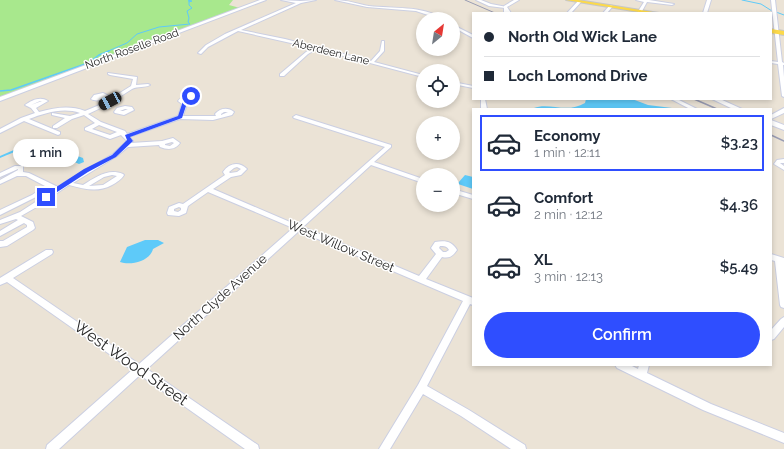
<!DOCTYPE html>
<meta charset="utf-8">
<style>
body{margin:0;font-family:Raleway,sans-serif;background:#f2f2f3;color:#1f2937;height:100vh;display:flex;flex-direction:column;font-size:15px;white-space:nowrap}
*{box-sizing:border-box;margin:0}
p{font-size:13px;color:#747a83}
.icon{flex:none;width:22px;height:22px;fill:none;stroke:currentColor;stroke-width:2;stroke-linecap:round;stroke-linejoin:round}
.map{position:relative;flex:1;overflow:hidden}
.side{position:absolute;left:472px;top:108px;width:300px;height:258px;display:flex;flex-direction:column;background:#fff;border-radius:0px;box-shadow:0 2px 6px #0003}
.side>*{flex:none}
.top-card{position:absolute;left:472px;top:12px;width:300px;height:88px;border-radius:0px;box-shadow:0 2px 6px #0003;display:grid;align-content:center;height:88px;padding:0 12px;background:#fff}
.needle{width:26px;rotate:30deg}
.tools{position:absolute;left:416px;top:12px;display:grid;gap:8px}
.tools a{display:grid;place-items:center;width:44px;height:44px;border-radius:50%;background:#fff;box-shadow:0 2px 6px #0003;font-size:20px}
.end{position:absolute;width:18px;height:18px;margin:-9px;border:5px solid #2f4eff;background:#fff;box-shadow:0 0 0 2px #fff}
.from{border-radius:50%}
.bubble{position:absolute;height:28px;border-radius:14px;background:#fff;box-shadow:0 2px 6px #0003;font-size:13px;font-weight:600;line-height:28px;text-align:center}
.car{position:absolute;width:12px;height:24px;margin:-12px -6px;border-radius:5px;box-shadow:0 0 3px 1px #0007;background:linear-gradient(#222 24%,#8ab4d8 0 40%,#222 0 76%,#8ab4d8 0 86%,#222 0)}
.top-card b{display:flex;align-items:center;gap:14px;height:38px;font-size:15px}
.top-card b+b{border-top:1px solid #e0e1e3}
.top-card i{width:10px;height:10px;background:#1f2937}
ul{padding:7px 0 0;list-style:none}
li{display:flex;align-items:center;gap:12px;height:56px;margin:0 8px 6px;padding:0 4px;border:2px solid transparent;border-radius:0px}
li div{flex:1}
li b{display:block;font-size:15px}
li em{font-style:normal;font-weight:600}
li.current{border-color:#2f4eff}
li>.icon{width:36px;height:36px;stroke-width:1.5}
.action{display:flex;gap:8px;margin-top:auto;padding:8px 12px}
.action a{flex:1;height:46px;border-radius:24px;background:#2f4eff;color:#fff;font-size:16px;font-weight:600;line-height:46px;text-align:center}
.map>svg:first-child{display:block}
</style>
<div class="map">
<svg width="784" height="449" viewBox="0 0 784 449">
<rect width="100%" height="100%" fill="#ebe3d6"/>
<path fill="#a8e88d" d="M 0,0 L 233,0 L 229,5 L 240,8 L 0,97 Z"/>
<path fill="#5ecaf9" d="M 586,99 L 632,99 L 648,105 L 680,109 L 535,109 L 534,108 C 549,102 567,114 585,103 Z
M 39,139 L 57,143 L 63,147 L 64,151 L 83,158 L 84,162 L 79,164 C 61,157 43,143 23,149 C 15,151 8,155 0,158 L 0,156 Z
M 465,175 L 473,177 L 473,189 L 458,184 L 458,183 Z
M 145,240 L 158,240 L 164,243 L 153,249 C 150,261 131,266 120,262 L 127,247 Z"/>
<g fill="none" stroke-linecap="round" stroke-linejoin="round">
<path stroke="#5ecaf9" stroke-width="1" d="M 742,0 L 761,4 L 772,11
M 776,12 L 784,15
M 106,52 L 127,43 L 137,34 L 159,27 L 190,24 L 188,22 L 189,18 L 187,11 L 192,8 L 189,5 L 189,2 L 192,1 L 188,1 L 191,0"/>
<path stroke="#5ecaf9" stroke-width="1.5" d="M 0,91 L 11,90 L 88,63 L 99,55 L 109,51"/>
<g stroke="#cbcfe2" stroke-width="2">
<path id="minor" d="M 281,0 L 300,1 L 316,0 L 301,3 L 241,30 L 285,39 L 371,61 L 380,51 L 382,41 L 384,41 L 384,51 L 374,62 L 423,75 L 423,77 L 317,49 L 308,54 L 284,76 L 280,76 L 280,74 L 306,52 L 313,48 L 238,31 L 208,47 L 201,54 L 198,53 L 206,45 L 225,34 L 296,3 Z
M 335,0 C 347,0 358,4 369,6 C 393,9 422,5 443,19 L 438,19 L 431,16 L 416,11 L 367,7 Z
M 476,0 L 481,0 L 491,4 L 507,7 L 505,8 L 489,6 Z
M 636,0 L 649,0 L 674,4 L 672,5 L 647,2 L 641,13 L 637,13 L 644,2 Z
M 707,0 L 711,0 L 707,13 L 703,13 Z
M 771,0 L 775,0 L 782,62 L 784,63 L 784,65 L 783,65 L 784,77 L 784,97 L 782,96 L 778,64 L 771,63 L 771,61 L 778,62 Z
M 578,1 L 581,2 L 571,13 L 567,13 Z
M 610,5 L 613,6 L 607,13 L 603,13 Z
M 453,25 L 473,35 L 473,38 L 453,27 Z
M 108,73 L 137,77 L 136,85 L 148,84 L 150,85 C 145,88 138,86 132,89 C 118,98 104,107 88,114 L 101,122 L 125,131 L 127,134 L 178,116 L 182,104 L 178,101 C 182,96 186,94 193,95 L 195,99 L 192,102 L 187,104 L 183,116 L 216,116 L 215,114 C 220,108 228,107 234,112 L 232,115 L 213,120 L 180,119 L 129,137 L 133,141 L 131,143 L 162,141 L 173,138 L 180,143 C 175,150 168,150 160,147 L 159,145 L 128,147 L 117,156 L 73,183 L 83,185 C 96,177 108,168 123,174 L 124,175 C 121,180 117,182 112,185 C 97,193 85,189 69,185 L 35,208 L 21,216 L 33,222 L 35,228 L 33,230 L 7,246 L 0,247 L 0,241 L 3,241 L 27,227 L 27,225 L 24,223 L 0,236 L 0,231 L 18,220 L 16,219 L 0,224 L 0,220 L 20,212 L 54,190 L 50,188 L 36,197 L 0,215 L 0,210 L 32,195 L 45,186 L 26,176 L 17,176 L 0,184 L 0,180 L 18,170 L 18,169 L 0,177 L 0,173 L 15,166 L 23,166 L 23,172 L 29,173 L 58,187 L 65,182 L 113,154 L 127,141 L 121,135 L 110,139 L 85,130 L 85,128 L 95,123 L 84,115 L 72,119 L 57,128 L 53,128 L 53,126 L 65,118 L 52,115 L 52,113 L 70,116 L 80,113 C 63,107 45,113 29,119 L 60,132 L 60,134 L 58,135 L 24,121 L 0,133 L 0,129 L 21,118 L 35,113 L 31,108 L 25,105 C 32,100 40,96 48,101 L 36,108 L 39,112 C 55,108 69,105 85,111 L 102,104 L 131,86 L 133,79 L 110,75 L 108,74 ZM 185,98 L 190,98 L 190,99 L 186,101 L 183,101 ZM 40,101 L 42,101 L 31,105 ZM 224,112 L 228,112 L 221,115 L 221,114 ZM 99,125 L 117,132 L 110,135 L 92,129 ZM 172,142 L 174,143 L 170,146 L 165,145 L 165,144 ZM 112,175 L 117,176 L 103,185 L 89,186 L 104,177 Z
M 453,82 L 473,86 L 473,88 L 453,84 Z
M 103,93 L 109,96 C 104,100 96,102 91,99 L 94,95 Z
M 481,99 L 485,99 L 487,109 L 481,109 Z
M 671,99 L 677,99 L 697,109 L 690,109 Z
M 125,106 L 132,107 L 134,110 L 124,115 L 115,113 L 114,112 L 117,108 ZM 125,109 L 128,109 L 123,111 L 120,111 Z
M 784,108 L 784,113 L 771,119 L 771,115 Z
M 296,115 L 391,145 L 391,147 L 374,162 L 423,179 L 423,183 L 371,165 L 303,227 L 419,276 L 436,254 L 431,248 L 435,242 C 445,240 452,241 457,250 C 453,256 449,259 442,257 L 426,279 L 473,298 L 473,305 L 470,304 L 427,386 L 469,410 L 525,445 L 526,449 L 511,449 L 461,416 L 423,394 L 390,449 L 379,449 L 418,385 L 463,301 L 299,231 L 147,369 L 258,445 L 259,449 L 245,449 L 140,375 L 59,449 L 46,449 L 47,445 L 132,370 L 7,282 L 0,285 L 0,278 L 46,250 L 52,250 L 53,252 L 52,254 L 13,278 L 139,364 L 293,228 L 208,192 L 188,206 L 186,213 L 179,216 L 168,215 L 167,213 L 169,207 L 179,203 L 183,204 L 225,175 L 223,172 C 229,163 239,161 247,169 L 241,175 L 231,177 L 213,189 L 297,225 L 385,147 L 294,118 L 293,117 ZM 237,167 L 241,169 L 237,172 L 230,173 L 229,172 L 234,168 ZM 179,207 L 181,208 L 181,210 L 178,212 L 174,211 L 174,209 ZM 440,246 C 444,246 447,246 449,250 L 446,252 L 443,252 L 439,248 Z
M 784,159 L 784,163 L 780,163 L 784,166 L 784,170 L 774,164 L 777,160 Z
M 453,189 L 473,195 L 473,199 L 453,193 Z
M 771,254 L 784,258 L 784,308 L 781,307 L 780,305 L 775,261 L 771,260 Z
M 784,317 L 784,327 L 774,339 L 771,340 L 771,330 L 781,319 Z
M 615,365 L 630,365 L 638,369 L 639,365 L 649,365 L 647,373 L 711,404 L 784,433 L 784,443 L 703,410 L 617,368 Z"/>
</g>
<g stroke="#cbcfe2" stroke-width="2">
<path id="tertiary" d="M 514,0 L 519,0 L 507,7 L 511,13 L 504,12 L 504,6 Z
M 712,99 L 720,99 L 742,109 L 733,109 Z
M 771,120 L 784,125 L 784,130 L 771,125 Z"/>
</g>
<g stroke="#cbcfe2" stroke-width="2">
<path id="secondary" d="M 260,0 L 266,0 L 0,101 L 0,97 Z"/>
</g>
<g stroke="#c7c7c7" stroke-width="2">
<path id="primary" d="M 566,0 L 578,0 L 659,13 L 645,13 Z
M 771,29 L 784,31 L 784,35 L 771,33 Z"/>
</g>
<use href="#minor" fill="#fff" fill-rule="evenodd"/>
<use href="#tertiary" fill="#fff" fill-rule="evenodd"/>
<use href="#secondary" fill="#fff" fill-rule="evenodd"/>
<use href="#primary" fill="#fcd94a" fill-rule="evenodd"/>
<path stroke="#999cb3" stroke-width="1" d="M 465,0 L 495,13"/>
<path stroke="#999cb3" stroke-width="1.5" d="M 694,99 L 717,109
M 771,135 L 784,141"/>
</g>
<path fill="#2f4eff" d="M 189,96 L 192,96 L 196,99 L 187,103 L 182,118 L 130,137 L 133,141 L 116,157 L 88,172 L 48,198 L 44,198 L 44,195 L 84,169 L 112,155 L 127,140 L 125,135 L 178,116 L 183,101 L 190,99 Z"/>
<g text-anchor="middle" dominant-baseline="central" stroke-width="3" stroke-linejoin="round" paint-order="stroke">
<g font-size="11" fill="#272727" stroke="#fff">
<text transform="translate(132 49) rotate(-20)">North Roselle Road</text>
<text transform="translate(331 52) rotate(14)">Aberdeen Lane</text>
</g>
<g font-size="13" fill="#272727" stroke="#fff">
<text transform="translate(341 246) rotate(23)">West Willow Street</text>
<text transform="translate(220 297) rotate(-42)">North Clyde Avenue</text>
</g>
<g font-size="16" fill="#272727" stroke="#fff">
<text transform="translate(131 363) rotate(35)">West Wood Street</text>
</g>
</g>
</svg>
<div class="tools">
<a><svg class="needle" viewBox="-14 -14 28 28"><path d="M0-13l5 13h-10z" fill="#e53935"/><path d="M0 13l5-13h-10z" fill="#747a83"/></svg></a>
<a><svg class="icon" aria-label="locate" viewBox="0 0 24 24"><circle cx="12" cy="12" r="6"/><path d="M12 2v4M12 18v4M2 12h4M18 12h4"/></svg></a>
<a>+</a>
<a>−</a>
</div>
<i class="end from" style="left:191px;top:96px"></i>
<i class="end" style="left:46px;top:197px"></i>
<div class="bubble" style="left:13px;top:139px;width:66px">1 min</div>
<i class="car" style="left:110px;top:101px;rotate:242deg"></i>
<div class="top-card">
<b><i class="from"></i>North Old Wick Lane</b>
<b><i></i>Loch Lomond Drive</b>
</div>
<section class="side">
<ul>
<li class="current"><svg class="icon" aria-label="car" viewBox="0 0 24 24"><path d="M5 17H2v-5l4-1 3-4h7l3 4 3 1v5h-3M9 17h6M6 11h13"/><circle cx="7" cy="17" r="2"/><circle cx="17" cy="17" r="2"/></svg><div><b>Economy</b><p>1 min · 12:11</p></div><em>$3.23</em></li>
<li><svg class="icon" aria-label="car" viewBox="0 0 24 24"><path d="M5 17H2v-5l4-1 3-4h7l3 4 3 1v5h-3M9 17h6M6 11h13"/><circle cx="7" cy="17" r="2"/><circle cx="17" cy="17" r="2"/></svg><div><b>Comfort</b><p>2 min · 12:12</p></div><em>$4.36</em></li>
<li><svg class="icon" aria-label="car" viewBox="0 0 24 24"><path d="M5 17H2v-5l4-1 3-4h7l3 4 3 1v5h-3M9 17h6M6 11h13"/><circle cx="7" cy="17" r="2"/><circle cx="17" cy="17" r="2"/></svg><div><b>XL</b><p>3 min · 12:13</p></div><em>$5.49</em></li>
</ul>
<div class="action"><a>Confirm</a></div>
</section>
</div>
